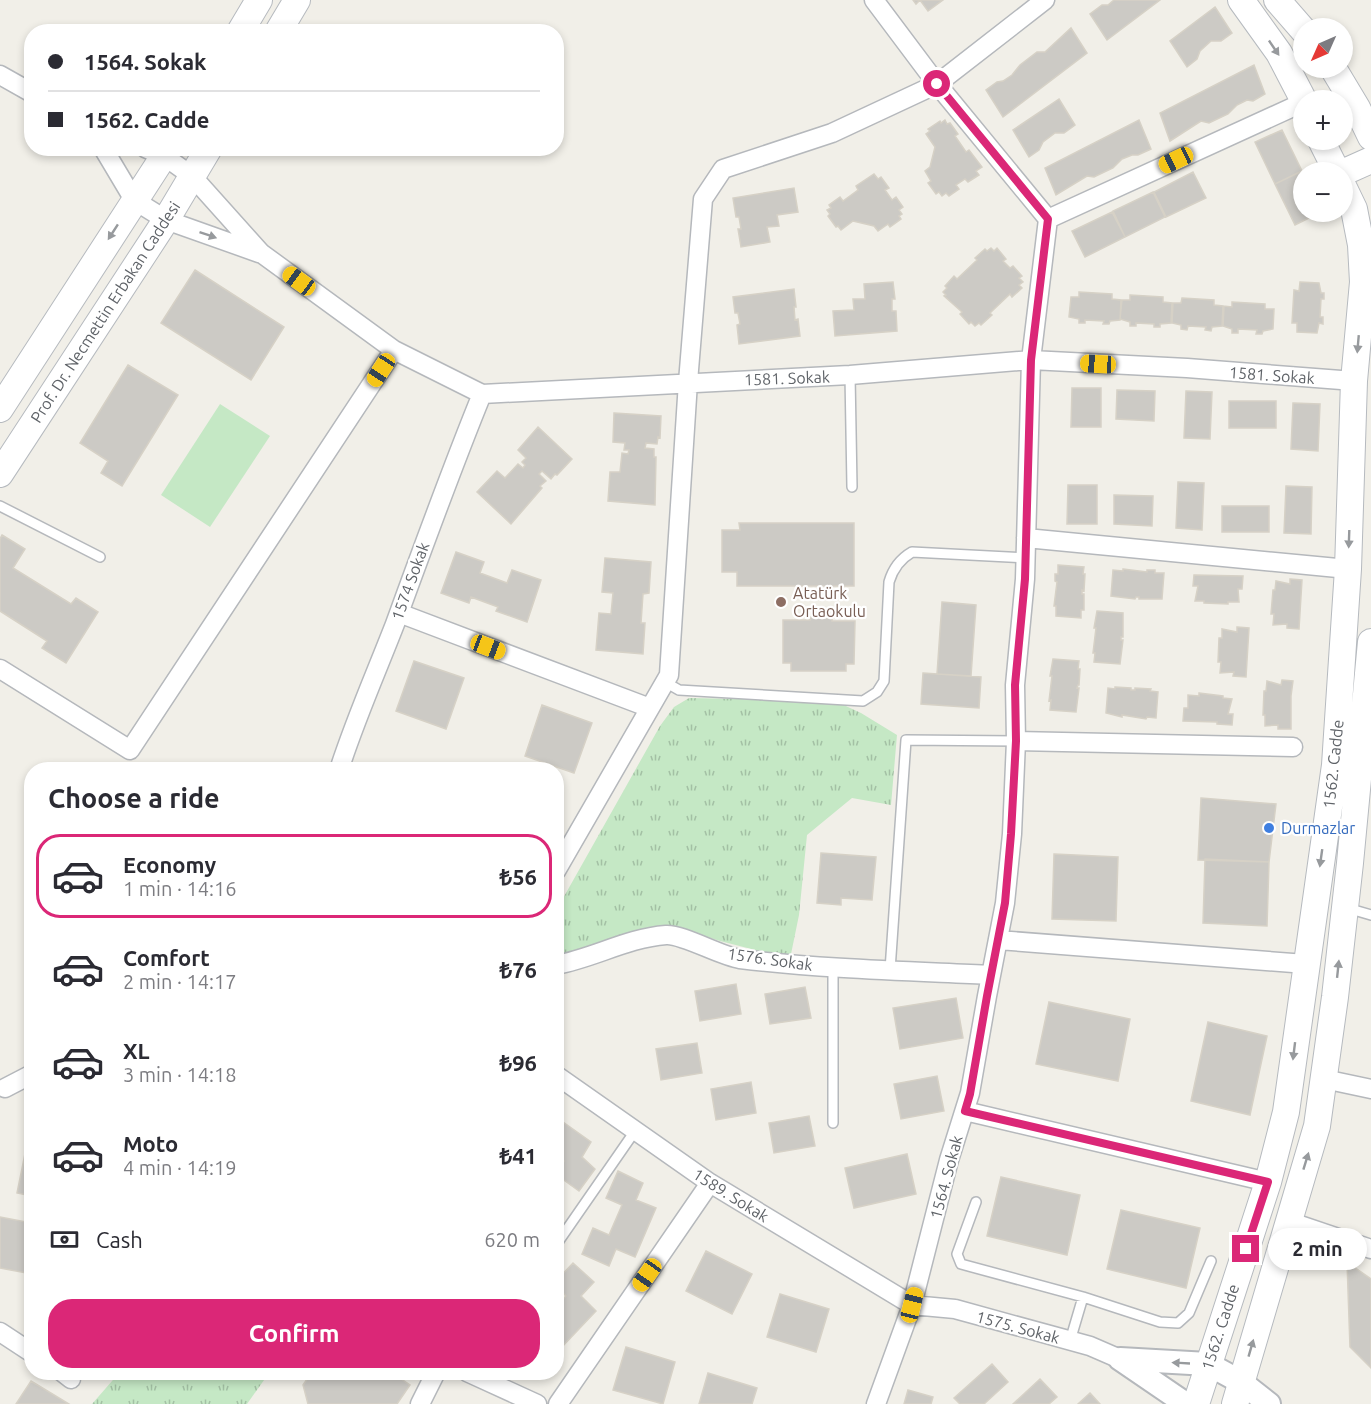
<!DOCTYPE html>
<meta charset="utf-8">
<style>
body{margin:0;font-family:Ubuntu,sans-serif;background:#f2f2f3;color:#2b2b33;height:100vh;display:flex;flex-direction:column;font-size:22px;white-space:nowrap}
*{box-sizing:border-box;margin:0}
p{font-size:20px;color:#7c7c81}
.icon{flex:none;width:33px;height:33px;fill:none;stroke:currentColor;stroke-width:2;stroke-linecap:round;stroke-linejoin:round}
.map{position:relative;flex:1;overflow:hidden}
.sheet{position:absolute;left:24px;top:762px;width:540px;height:618px;display:flex;flex-direction:column;background:#fff;border-radius:24px;box-shadow:0 3px 9px #0003}
.sheet>*{flex:none}
.top-card{position:absolute;left:24px;top:24px;width:540px;height:132px;border-radius:24px;box-shadow:0 3px 9px #0003;display:grid;align-content:center;height:132px;padding:0 24px;background:#fff}
.needle{width:39px;rotate:225deg}
.buttons{position:absolute;left:1293px;top:18px;display:grid;gap:12px}
.buttons a{display:grid;place-items:center;width:60px;height:60px;border-radius:50%;background:#fff;box-shadow:0 3px 9px #0003;font-size:30px}
.end{position:absolute;width:27px;height:27px;margin:-14px;border:8px solid #db2777;background:#fff;box-shadow:0 0 0 3px #fff}
.from{border-radius:50%}
.bubble{position:absolute;height:42px;border-radius:21px;background:#fff;box-shadow:0 3px 9px #0003;font-size:20px;font-weight:700;line-height:42px;text-align:center}
.car{position:absolute;width:18px;height:36px;margin:-18px -9px;border-radius:8px;box-shadow:0 0 4px 2px #0007;background:linear-gradient(#f5c518 24%,#345 0 40%,#f5c518 0 76%,#345 0 86%,#f5c518 0)}
.top-card b{display:flex;align-items:center;gap:21px;height:57px;font-size:22px}
.top-card b+b{border-top:2px solid #e1e1e2}
.top-card i{width:15px;height:15px;background:#2b2b33}
ul{padding:0;list-style:none}
li{display:flex;align-items:center;gap:18px;height:84px;margin:0 12px 9px;padding:0 12px;border:3px solid transparent;border-radius:24px}
li div{flex:1}
li b{display:block;font-size:22px}
li em{font-style:normal;font-weight:700}
li.on{border-color:#db2777}
li>.icon{width:54px;height:54px;stroke-width:1.5}
h2{padding:0 24px;font-size:27px;line-height:72px}
.pay{display:flex;align-items:center;gap:15px;height:66px;padding:0 24px;font-size:22px}
.pay p{margin-inline-start:auto}
.primary-button{display:flex;gap:12px;margin-top:auto;padding:12px 24px}
.primary-button a{flex:1;height:69px;border-radius:24px;background:#db2777;color:#fff;font-size:24px;font-weight:700;line-height:69px;text-align:center}
.map>svg:first-child{display:block}
</style>
<div class="map">
<svg width="1371" height="1404" viewBox="0 0 1371 1404">
<defs>
<pattern id="grass-tufts" width="24" height="20" patternUnits="userSpaceOnUse" patternTransform="scale(1.5)"><rect width="24" height="20" fill="#c5e8c5"/><path d="M3 7l-1-3M5 7V3M7 7l1-3M15 17l-1-3M17 17v-4M19 17l1-3" fill="none" stroke="#a3c0a4"/></pattern>
</defs>
<rect width="100%" height="100%" fill="#f1efe8"/>
<path fill="url(#grass-tufts)" d="M 689,698 L 835,701 L 861,713 L 897,735 L 891,805 L 852,798 L 807,835 L 799,915 L 790,959 L 720,941 L 676,927 L 633,931 L 557,956 L 557,909 L 660,726 L 674,707 Z
M 119,1373 L 119,1372 L 269,1373 L 247,1404 L 92,1404 Z"/>
<path fill="#c5e8c5" d="M 220,404 L 270,436 L 210,527 L 161,495 Z"/>
<path fill="#cccac5" stroke="#d6d1c6" stroke-width="1.5" d="M 913,0 L 943,0 L 928,11 L 920,0 L 916,4 Z
M 1114,0 L 1160,0 L 1107,40 L 1090,14 L 1102,5 L 1108,5 Z
M 1215,7 L 1232,33 L 1221,41 L 1211,41 L 1200,51 L 1197,59 L 1187,67 L 1170,41 Z
M 1071,28 L 1087,53 L 1003,117 L 986,90 L 997,82 L 1003,81 L 1012,75 L 1020,65 L 1037,52 L 1045,52 Z
M 1254,65 L 1265,94 L 1253,101 L 1247,100 L 1237,105 L 1228,114 L 1209,123 L 1201,121 L 1170,141 L 1160,113 Z
M 1059,99 L 1075,125 L 1064,133 L 1055,133 L 1043,142 L 1039,150 L 1029,157 L 1013,130 Z
M 945,120 L 947,124 L 950,123 L 958,134 L 955,136 L 966,152 L 969,150 L 982,167 L 976,171 L 979,175 L 968,182 L 965,179 L 956,185 L 959,189 L 949,196 L 946,193 L 942,196 L 939,192 L 936,194 L 928,183 L 931,181 L 925,171 L 930,167 L 935,147 L 926,134 L 930,131 L 928,129 L 940,121 L 941,123 Z
M 1139,120 L 1151,149 L 1138,155 L 1132,155 L 1122,159 L 1113,168 L 1094,177 L 1087,176 L 1056,195 L 1045,168 Z
M 1282,130 L 1302,171 L 1275,184 L 1255,142 Z
M 1302,171 L 1304,175 L 1304,212 L 1321,212 L 1295,225 L 1275,184 Z
M 1193,172 L 1206,198 L 1166,217 L 1154,192 Z
M 874,174 L 878,179 L 881,177 L 889,188 L 885,190 L 892,200 L 896,197 L 903,207 L 899,210 L 902,214 L 899,216 L 901,219 L 890,227 L 888,224 L 878,231 L 874,226 L 853,221 L 841,230 L 838,226 L 836,227 L 828,216 L 830,214 L 827,210 L 831,208 L 829,205 L 840,197 L 843,201 L 858,190 L 856,186 Z
M 794,188 L 798,212 L 777,215 L 779,226 L 767,227 L 770,242 L 741,247 L 738,229 L 741,229 L 739,217 L 736,217 L 733,198 Z
M 1153,192 L 1165,217 L 1125,237 L 1113,211 Z
M 1112,212 L 1125,237 L 1085,257 L 1072,231 Z
M 991,248 L 994,251 L 997,248 L 1006,259 L 1003,261 L 1010,268 L 1013,266 L 1022,276 L 1019,278 L 1023,282 L 1019,285 L 1022,288 L 1012,297 L 1010,294 L 990,313 L 992,315 L 981,325 L 979,323 L 975,326 L 971,322 L 969,324 L 960,314 L 962,312 L 944,296 L 946,295 L 943,292 L 947,288 L 945,286 L 954,276 L 957,279 L 977,260 L 975,258 L 985,249 L 987,251 Z
M 195,270 L 284,327 L 251,380 L 161,323 Z
M 893,282 L 895,299 L 892,299 L 892,311 L 896,311 L 897,331 L 835,336 L 833,311 L 854,310 L 853,299 L 865,299 L 864,284 Z
M 1300,282 L 1319,283 L 1321,293 L 1324,293 L 1324,299 L 1321,299 L 1320,317 L 1323,317 L 1323,324 L 1319,323 L 1317,333 L 1297,332 L 1297,323 L 1292,323 L 1294,290 L 1299,291 Z
M 794,289 L 796,307 L 794,307 L 795,320 L 798,319 L 800,336 L 739,344 L 737,325 L 740,324 L 738,313 L 735,313 L 733,297 Z
M 1079,292 L 1112,294 L 1112,299 L 1121,300 L 1120,320 L 1110,321 L 1109,324 L 1103,324 L 1104,321 L 1085,320 L 1085,323 L 1079,323 L 1079,319 L 1069,317 L 1071,297 L 1079,297 Z
M 1130,295 L 1163,297 L 1163,302 L 1172,303 L 1171,323 L 1160,324 L 1160,327 L 1154,327 L 1154,324 L 1136,323 L 1136,326 L 1130,326 L 1130,322 L 1120,319 L 1122,300 L 1130,300 Z
M 1182,298 L 1214,300 L 1214,305 L 1223,306 L 1222,326 L 1212,327 L 1211,331 L 1205,330 L 1206,327 L 1188,326 L 1187,330 L 1181,329 L 1181,325 L 1172,323 L 1173,303 L 1181,303 Z
M 1232,302 L 1265,304 L 1265,309 L 1274,309 L 1273,329 L 1263,331 L 1262,334 L 1256,334 L 1257,330 L 1238,329 L 1238,333 L 1232,333 L 1232,329 L 1223,326 L 1224,306 L 1232,307 Z
M 128,365 L 178,395 L 122,486 L 101,473 L 108,461 L 80,443 Z
M 1072,388 L 1101,388 L 1101,427 L 1071,427 Z
M 1117,390 L 1155,391 L 1154,421 L 1116,419 Z
M 1186,391 L 1212,392 L 1210,439 L 1184,438 Z
M 1229,401 L 1276,401 L 1276,428 L 1229,428 Z
M 1293,403 L 1320,404 L 1318,451 L 1291,449 Z
M 614,413 L 661,416 L 660,438 L 658,437 L 657,444 L 646,443 L 645,448 L 654,449 L 654,457 L 656,457 L 655,505 L 608,501 L 610,472 L 620,472 L 622,453 L 628,454 L 629,450 L 624,450 L 625,443 L 613,442 Z
M 538,427 L 572,459 L 557,475 L 555,474 L 551,479 L 542,471 L 539,474 L 546,481 L 540,486 L 542,488 L 511,524 L 477,492 L 497,471 L 505,478 L 518,464 L 523,468 L 525,465 L 522,462 L 526,458 L 518,450 Z
M 1178,482 L 1204,483 L 1202,530 L 1176,528 Z
M 1068,485 L 1097,485 L 1097,524 L 1067,524 Z
M 1286,486 L 1312,487 L 1311,534 L 1284,533 Z
M 1114,495 L 1153,496 L 1152,526 L 1114,524 Z
M 1222,506 L 1269,506 L 1269,532 L 1222,532 Z
M 739,523 L 854,523 L 854,586 L 737,586 L 737,572 L 722,572 L 722,530 L 740,530 Z
M 2,535 L 25,549 L 13,568 L 71,604 L 76,598 L 98,612 L 66,663 L 42,648 L 47,641 L 0,611 L 0,539 Z
M 456,552 L 484,562 L 480,573 L 507,583 L 512,570 L 541,580 L 527,622 L 496,611 L 498,607 L 471,597 L 469,603 L 441,593 Z
M 605,558 L 651,562 L 649,593 L 643,594 L 641,623 L 645,623 L 643,654 L 596,650 L 599,613 L 611,614 L 613,593 L 602,592 Z
M 1058,565 L 1084,567 L 1083,574 L 1085,574 L 1084,591 L 1082,590 L 1082,594 L 1084,594 L 1084,610 L 1081,610 L 1081,618 L 1056,616 L 1056,606 L 1054,606 L 1057,582 L 1055,581 L 1055,574 L 1058,574 Z
M 1123,569 L 1147,572 L 1147,570 L 1155,570 L 1155,573 L 1164,573 L 1162,599 L 1139,599 L 1139,597 L 1136,597 L 1135,599 L 1111,596 L 1113,570 L 1123,571 Z
M 1194,575 L 1243,576 L 1242,589 L 1238,589 L 1239,602 L 1228,602 L 1228,604 L 1204,603 L 1204,601 L 1195,601 L 1198,586 L 1193,586 Z
M 1290,579 L 1302,580 L 1299,629 L 1287,628 L 1287,624 L 1273,625 L 1274,614 L 1271,614 L 1273,590 L 1275,590 L 1276,581 L 1290,584 Z
M 942,602 L 976,605 L 971,676 L 937,674 Z
M 1097,611 L 1123,613 L 1123,637 L 1121,637 L 1121,640 L 1123,640 L 1120,664 L 1094,662 L 1095,653 L 1093,653 L 1096,628 L 1094,628 Z
M 810,617 L 832,618 L 832,621 L 855,621 L 854,664 L 846,664 L 846,671 L 791,671 L 791,663 L 783,663 L 783,620 L 810,620 Z
M 1237,627 L 1249,628 L 1246,677 L 1233,676 L 1234,672 L 1220,673 L 1221,662 L 1218,662 L 1219,638 L 1222,638 L 1222,629 L 1237,632 Z
M 1053,659 L 1079,661 L 1078,669 L 1080,669 L 1079,685 L 1078,685 L 1077,688 L 1079,688 L 1076,712 L 1050,710 L 1051,700 L 1049,701 L 1052,676 L 1050,676 Z
M 414,661 L 464,678 L 446,729 L 396,711 Z
M 923,673 L 981,677 L 979,708 L 921,704 Z
M 1282,680 L 1293,681 L 1291,696 L 1291,729 L 1278,729 L 1278,725 L 1265,726 L 1265,715 L 1263,715 L 1264,691 L 1266,691 L 1267,681 L 1281,685 Z
M 1115,687 L 1131,688 L 1131,690 L 1135,690 L 1135,688 L 1151,689 L 1150,691 L 1158,692 L 1156,718 L 1147,717 L 1146,719 L 1122,715 L 1122,717 L 1106,713 L 1108,688 L 1115,689 Z
M 1199,693 L 1223,696 L 1223,698 L 1232,699 L 1228,714 L 1233,714 L 1232,725 L 1217,724 L 1217,722 L 1183,721 L 1184,708 L 1188,708 L 1188,695 L 1199,696 Z
M 542,705 L 592,723 L 574,773 L 525,756 Z
M 1201,798 L 1276,804 L 1269,862 L 1198,860 Z
M 821,853 L 876,857 L 872,900 L 841,898 L 841,905 L 817,903 Z
M 1054,854 L 1118,857 L 1116,921 L 1052,919 Z
M 1205,859 L 1269,862 L 1267,926 L 1203,923 Z
M 736,984 L 741,1014 L 700,1021 L 695,991 Z
M 805,987 L 811,1018 L 770,1024 L 765,994 Z
M 956,998 L 963,1038 L 900,1049 L 893,1008 Z
M 1049,1002 L 1130,1019 L 1118,1081 L 1036,1064 Z
M 1208,1022 L 1267,1036 L 1250,1115 L 1191,1101 Z
M 697,1043 L 702,1073 L 661,1080 L 656,1049 Z
M 937,1076 L 944,1111 L 901,1119 L 894,1084 Z
M 751,1082 L 756,1113 L 716,1120 L 711,1089 Z
M 809,1116 L 815,1146 L 774,1153 L 769,1123 Z
M 556,1117 L 591,1142 L 582,1157 L 595,1169 L 579,1191 L 557,1175 L 564,1161 L 556,1156 Z
M 27,1144 L 32,1145 L 32,1196 L 17,1193 Z
M 907,1154 L 916,1194 L 854,1208 L 845,1168 Z
M 618,1171 L 643,1183 L 636,1200 L 656,1208 L 635,1257 L 616,1249 L 609,1266 L 582,1254 L 593,1228 L 609,1235 L 622,1205 L 606,1198 Z
M 1001,1177 L 1080,1195 L 1067,1255 L 987,1236 Z
M 1121,1210 L 1200,1228 L 1186,1288 L 1107,1269 Z
M 0,1217 L 32,1223 L 32,1247 L 26,1273 L 0,1268 Z
M 706,1251 L 752,1274 L 732,1314 L 686,1291 Z
M 1347,1262 L 1371,1279 L 1371,1368 L 1350,1347 Z
M 573,1263 L 594,1282 L 581,1296 L 596,1311 L 560,1349 L 556,1346 L 556,1306 L 566,1296 L 556,1286 L 556,1281 Z
M 780,1294 L 829,1309 L 816,1352 L 767,1337 Z
M 626,1347 L 675,1362 L 663,1404 L 613,1390 Z
M 992,1364 L 1008,1382 L 984,1404 L 960,1404 L 954,1398 Z
M 312,1372 L 391,1372 L 410,1385 L 397,1404 L 308,1404 L 303,1385 Z
M 708,1373 L 757,1388 L 752,1404 L 699,1404 Z
M 1040,1379 L 1057,1397 L 1049,1404 L 1013,1404 Z
M 31,1381 L 69,1404 L 16,1404 Z
M 908,1390 L 933,1397 L 931,1404 L 904,1404 Z
M 1090,1393 L 1100,1404 L 1078,1404 Z"/>
<g fill="none" stroke-linecap="round" stroke-linejoin="round">
<g stroke="#b5b8bc" stroke-width="12">
<path id="service" d="M 850,375 L 852,487
M 0,506 L 100,557
M 665,682 L 679,690 L 863,701 L 877,692 L 884,681 L 889,582 C 893,568 900,559 912,552 L 1026,558
M 1347,908 L 1371,915
M 833,968 L 833,1123
M 890,970 L 906,740 L 1016,741
M 976,1202 L 957,1254 L 961,1264 L 1083,1297 L 1160,1322 L 1178,1323 L 1189,1313 L 1211,1261
M 556,1245 L 635,1131
M 1070,1341 L 1083,1297"/>
</g>
<g stroke="#b5b8bc" stroke-width="21">
<path id="minor" d="M 874,0 L 937,84 L 1048,219 L 1031,360 L 1025,579 L 1015,685 L 1016,741 L 1012,834 L 1005,903 L 987,996 L 970,1093 L 949,1160 L 912,1305 L 876,1404
M 0,75 L 32,93
M 103,148 L 134,200 L 166,220 L 259,253
M 145,148 L 164,156 L 192,176 L 261,253 L 394,350 L 482,394 L 850,375 L 1031,360 L 1187,368 L 1354,381
M 1048,219 L 1304,102
M 1026,538 L 1348,569
M 399,613 L 650,708
M 0,669 L 130,750 L 394,350
M 1016,741 L 1293,747
M 339,770 C 355,720 376,673 395,624 C 423,547 451,470 482,394
M 556,871 L 669,675 L 688,382 L 703,199 L 723,169 L 832,133 L 937,84 L 1045,0
M 998,940 L 1306,964
M 556,965 C 594,958 627,938 666,935 C 683,934 720,956 740,959 C 823,969 907,971 991,975
M 556,1075 L 710,1183 L 912,1305 L 955,1309 L 1090,1346 L 1120,1359
M 1324,1079 L 1371,1089
M 5,1088 L 32,1074
M 965,1111 L 1268,1182
M 1288,1221 L 1371,1249
M 0,1332 L 32,1353
M 62,1372 L 71,1379
M 467,1372 L 537,1404
M 420,1404 L 436,1372
M 558,1404 L 710,1183"/>
</g>
<g stroke="#b5b8bc" stroke-width="26">
<path id="tertiary" d="M 1120,1359 L 1208,1364 L 1241,1382 L 1269,1404
M 1120,1359 L 1186,1404"/>
</g>
<g stroke="#b6babf" stroke-width="28">
<path id="secondary" d="M 1241,0 L 1279,53 L 1304,101
M 1277,0 L 1304,31
M 240,32 L 259,0
M 278,32 L 297,0
M 1333,68 L 1357,108 L 1371,137
M 1321,140 L 1337,172
M 1342,173 L 1371,160
M 0,409 L 169,148
M 0,474 L 166,220 L 209,148
M 1196,1404 L 1268,1182 L 1286,1112 L 1335,765 L 1348,569 L 1354,381 L 1363,282 L 1361,245 L 1354,209 L 1342,184
M 1235,1404 L 1317,1126 L 1335,997 L 1350,863 L 1371,642"/>
</g>
<use href="#service" stroke="#fff" stroke-width="9"/>
<use href="#minor" stroke="#fff" stroke-width="18"/>
<use href="#tertiary" stroke="#fff" stroke-width="22"/>
<use href="#secondary" stroke="#fff" stroke-width="26"/>
</g>
<defs><path id="oneway-solid" d="M-6-.8H1V-3.2L6.5 0L1 3.2V.8H-6Z" transform="scale(1.5)"/></defs>
<g fill="#979a9d">
<use href="#oneway-solid" transform="translate(1274 48) rotate(56)"/>
<use href="#oneway-solid" transform="translate(113 232) rotate(123)"/>
<use href="#oneway-solid" transform="translate(208 235) rotate(19)"/>
<use href="#oneway-solid" transform="translate(1358 344) rotate(95)"/>
<use href="#oneway-solid" transform="translate(1349 539) rotate(92)"/>
<use href="#oneway-solid" transform="translate(1321 858) rotate(98)"/>
<use href="#oneway-solid" transform="translate(1338 969) rotate(-84)"/>
<use href="#oneway-solid" transform="translate(1294 1051) rotate(97)"/>
<use href="#oneway-solid" transform="translate(1306 1161) rotate(-73)"/>
<use href="#oneway-solid" transform="translate(1251 1348) rotate(-74)"/>
<use href="#oneway-solid" transform="translate(1181 1363) rotate(-177)"/>
</g>
<g fill="none" stroke-linecap="round" stroke-linejoin="round">
<path stroke="#db2777" stroke-width="8" d="M 937,84 L 1048,219 L 1031,360 L 1025,579 L 1015,685 L 1016,741 L 1011,834 L 1005,903 L 987,996 L 970,1094 L 965,1111 L 1268,1182 L 1246,1249"/>
</g>
<circle fill="#8d6e63" stroke="#fff" stroke-width="2" cx="781" cy="602" r="6"/>
<circle fill="#3f7fe0" stroke="#fff" stroke-width="2" cx="1269" cy="828" r="6"/>
<g text-anchor="middle" dominant-baseline="central" stroke-width="4.5" stroke-linejoin="round" paint-order="stroke">
<g font-size="16" fill="#5f6368" stroke="#fff">
<text transform="translate(105 312) rotate(-57)">Prof. Dr. Necmettin Erbakan Caddesi</text>
<text transform="translate(1272 375) rotate(4)">1581. Sokak</text>
<text transform="translate(787 378) rotate(-2)">1581. Sokak</text>
<text transform="translate(410 581) rotate(-70)">1574 Sokak</text>
<text transform="translate(1333 764) rotate(-84)">1562. Cadde</text>
<text transform="translate(770 959) rotate(8)">1576. Sokak</text>
<text transform="translate(946 1177) rotate(-75)">1564. Sokak</text>
<text transform="translate(731 1195) rotate(32)">1589. Sokak</text>
<text transform="translate(1018 1327) rotate(15)">1575. Sokak</text>
<text transform="translate(1220 1327) rotate(-72)">1562. Cadde</text>
</g>
<g font-size="16" fill="#785e54" stroke="#fff" text-anchor="start">
<text x="793" y="593">Atatürk<tspan x="793" dy="18">Ortaokulu</tspan></text>
</g>
<g font-size="16" fill="#366cbe" stroke="#fff" text-anchor="start">
<text x="1281" y="828">Durmazlar</text>
</g>
</g>
</svg>
<div class="buttons">
<a><svg class="needle" viewBox="-14 -14 28 28"><path d="M0-13l5 13h-10z" fill="#e53935"/><path d="M0 13l5-13h-10z" fill="#7c7c81"/></svg></a>
<a>+</a>
<a>−</a>
</div>
<i class="end from" style="left:937px;top:84px"></i>
<i class="end" style="left:1246px;top:1249px"></i>
<div class="bubble" style="left:1268px;top:1228px;width:99px">2 min</div>
<i class="car" style="left:1176px;top:160px;rotate:245deg"></i>
<i class="car" style="left:299px;top:281px;rotate:306deg"></i>
<i class="car" style="left:1098px;top:364px;rotate:273deg"></i>
<i class="car" style="left:381px;top:370px;rotate:213deg"></i>
<i class="car" style="left:488px;top:647px;rotate:111deg"></i>
<i class="car" style="left:647px;top:1275px;rotate:215deg"></i>
<i class="car" style="left:912px;top:1305px;rotate:14deg"></i>
<div class="top-card">
<b><i class="from"></i>1564. Sokak</b>
<b><i></i>1562. Cadde</b>
</div>
<section class="sheet">
<h2>Choose a ride</h2>
<ul>
<li class="on"><svg class="icon" aria-label="car" viewBox="0 0 24 24"><path d="M5 17H2v-5l4-1 3-4h7l3 4 3 1v5h-3M9 17h6M6 11h13"/><circle cx="7" cy="17" r="2"/><circle cx="17" cy="17" r="2"/></svg><div><b>Economy</b><p>1 min · 14:16</p></div><em>₺56</em></li>
<li><svg class="icon" aria-label="car" viewBox="0 0 24 24"><path d="M5 17H2v-5l4-1 3-4h7l3 4 3 1v5h-3M9 17h6M6 11h13"/><circle cx="7" cy="17" r="2"/><circle cx="17" cy="17" r="2"/></svg><div><b>Comfort</b><p>2 min · 14:17</p></div><em>₺76</em></li>
<li><svg class="icon" aria-label="car" viewBox="0 0 24 24"><path d="M5 17H2v-5l4-1 3-4h7l3 4 3 1v5h-3M9 17h6M6 11h13"/><circle cx="7" cy="17" r="2"/><circle cx="17" cy="17" r="2"/></svg><div><b>XL</b><p>3 min · 14:18</p></div><em>₺96</em></li>
<li><svg class="icon" aria-label="car" viewBox="0 0 24 24"><path d="M5 17H2v-5l4-1 3-4h7l3 4 3 1v5h-3M9 17h6M6 11h13"/><circle cx="7" cy="17" r="2"/><circle cx="17" cy="17" r="2"/></svg><div><b>Moto</b><p>4 min · 14:19</p></div><em>₺41</em></li>
</ul>
<div class="pay"><svg class="icon" aria-label="cash" viewBox="0 0 24 24"><path d="M3 7h18v10H3z"/><circle cx="12" cy="12" r="2"/></svg>Cash<p>620 m</p></div>
<div class="primary-button"><a>Confirm</a></div>
</section>
</div>
